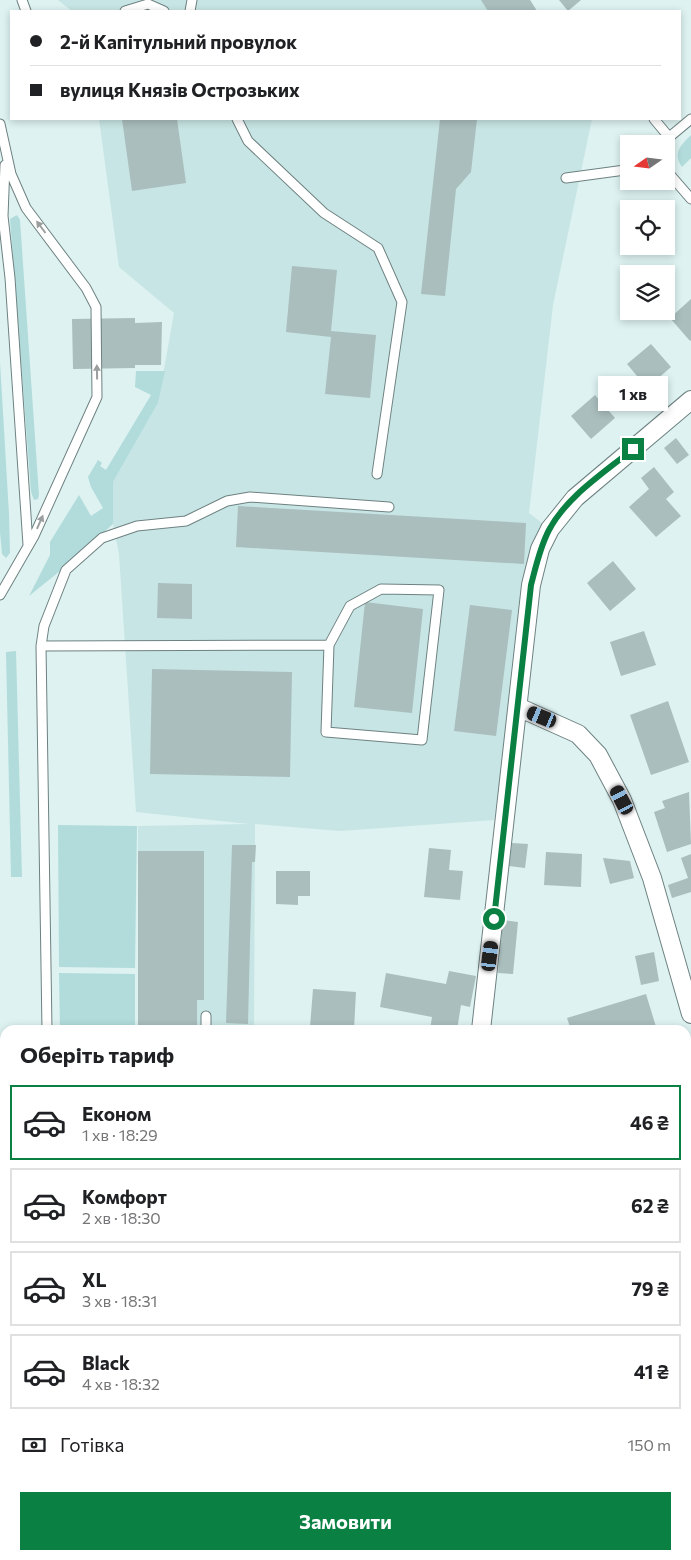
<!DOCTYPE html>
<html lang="uk">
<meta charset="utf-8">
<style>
body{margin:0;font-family:Commissioner,sans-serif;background:#f6f6f6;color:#202124;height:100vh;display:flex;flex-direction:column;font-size:19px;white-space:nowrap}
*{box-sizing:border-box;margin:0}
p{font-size:16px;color:#757577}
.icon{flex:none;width:28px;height:28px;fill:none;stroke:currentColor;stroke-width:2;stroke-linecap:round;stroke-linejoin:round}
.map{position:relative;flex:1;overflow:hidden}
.drawer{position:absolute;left:0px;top:1025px;width:691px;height:535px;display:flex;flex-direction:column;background:#fff;border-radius:15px 15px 0 0;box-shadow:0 2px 8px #0003}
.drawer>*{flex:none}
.top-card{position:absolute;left:10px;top:10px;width:671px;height:110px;border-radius:0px;box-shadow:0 2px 8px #0003;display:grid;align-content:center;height:110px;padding:0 20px;background:#fff}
.needle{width:32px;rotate:256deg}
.controls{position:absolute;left:620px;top:135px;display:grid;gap:10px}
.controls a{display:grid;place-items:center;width:55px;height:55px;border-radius:0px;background:#fff;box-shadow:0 2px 8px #0003;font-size:25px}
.end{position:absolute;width:22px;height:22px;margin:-11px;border:6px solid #0b8043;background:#fff;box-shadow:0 0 0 2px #fff}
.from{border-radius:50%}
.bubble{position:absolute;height:35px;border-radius:0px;background:#fff;box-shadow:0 2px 8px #0003;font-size:16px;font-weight:700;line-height:35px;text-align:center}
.car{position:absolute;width:15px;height:30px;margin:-15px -8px;border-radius:6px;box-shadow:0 0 4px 1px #0007;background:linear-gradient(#222 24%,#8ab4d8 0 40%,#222 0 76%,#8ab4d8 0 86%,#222 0)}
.top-card b{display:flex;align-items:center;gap:18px;height:48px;font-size:19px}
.top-card b+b{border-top:1px solid #e0e0e0}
.top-card i{width:12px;height:12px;background:#202124}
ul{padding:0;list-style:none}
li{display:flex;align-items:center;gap:15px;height:75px;margin:0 10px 8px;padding:0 10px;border:2px solid #e0e0e0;border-radius:0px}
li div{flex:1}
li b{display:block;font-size:19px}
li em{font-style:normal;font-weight:700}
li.selected{border-color:#0b8043}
li>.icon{width:45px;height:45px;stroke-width:1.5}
h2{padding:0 20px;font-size:22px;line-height:60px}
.pay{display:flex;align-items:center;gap:12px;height:55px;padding:0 20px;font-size:19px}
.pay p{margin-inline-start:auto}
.button{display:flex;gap:10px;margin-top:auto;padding:10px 20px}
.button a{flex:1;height:58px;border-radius:0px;background:#0b8043;color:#fff;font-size:20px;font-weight:700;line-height:58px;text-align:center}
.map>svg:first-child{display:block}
</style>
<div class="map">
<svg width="691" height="1560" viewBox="0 0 691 1560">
<rect width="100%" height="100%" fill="#ddf2f1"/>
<path fill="#c7e5e4" d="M 58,0 L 530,0 L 537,11 L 72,11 Z
M 99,119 L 592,119 L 553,305 L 529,513 L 542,523 L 494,820 L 340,831 L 255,824 L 254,1030 L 138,1030 L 138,826 L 249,824 L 136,812 L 119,554 L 113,524 L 113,482 L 158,403 L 174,313 L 119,267 Z"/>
<path fill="#b1dcdb" d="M 691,135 L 691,158 L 682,167 C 672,153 681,145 691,135 Z
M 17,215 L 20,220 L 39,495 L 38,499 L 34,500 L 31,492 L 10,219 Z
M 0,362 L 9,514 L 10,553 L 6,558 L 2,554 L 0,532 Z
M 136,371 L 165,371 L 158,403 L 113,482 L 113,524 L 65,567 L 29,596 L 50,555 L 50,542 L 79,495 L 91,516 L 103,508 L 91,487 L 88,477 L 98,460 L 102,463 L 100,466 L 106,470 L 151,395 L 135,387 Z
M 16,651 L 22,877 L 11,877 L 6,652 Z
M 58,825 L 137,826 L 135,968 L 59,967 Z
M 59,973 L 135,974 L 135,1030 L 60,1030 Z"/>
<path fill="#89bdbc" d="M 37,1555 L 83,1555 L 82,1560 L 37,1560 Z"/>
<path fill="#aabebe" d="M 481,0 L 530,0 L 537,11 L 488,11 Z
M 559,0 L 581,0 L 568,11 Z
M 122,119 L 177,119 L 186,183 L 132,191 Z
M 440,119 L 477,119 L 471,172 L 456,189 L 445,296 L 421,294 Z
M 292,266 L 337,270 L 331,331 L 376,335 L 370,398 L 325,394 L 331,337 L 286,332 Z
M 691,299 L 691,340 L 690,341 L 670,318 Z
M 135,318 L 135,323 L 162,322 L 161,365 L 135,365 L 135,368 L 73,369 L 72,319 Z
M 651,344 L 671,367 L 647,388 L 627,364 Z
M 595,395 L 615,418 L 591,439 L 571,416 Z
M 676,438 L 689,455 L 677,464 L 664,448 Z
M 654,467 L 674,492 L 666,499 L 681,516 L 656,537 L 629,507 L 649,489 L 641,478 Z
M 238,506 L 526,523 L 524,564 L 236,547 Z
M 613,561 L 636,589 L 610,611 L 587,583 Z
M 158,583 L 192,584 L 192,619 L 157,618 Z
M 365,602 L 423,609 L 412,713 L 354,707 Z
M 470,605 L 512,610 L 496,736 L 454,731 Z
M 644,631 L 656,665 L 621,676 L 610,642 Z
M 152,669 L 292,672 L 290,777 L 150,774 Z
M 668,701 L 689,762 L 651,775 L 630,715 Z
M 689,792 L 691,844 L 667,852 L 654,812 L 665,808 L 662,801 Z
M 512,843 L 528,844 L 525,868 L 509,866 Z
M 232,845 L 256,845 L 255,862 L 252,862 L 248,1024 L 226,1023 Z
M 429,848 L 451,850 L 449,870 L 463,871 L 460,900 L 424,897 Z
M 138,851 L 204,851 L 204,1000 L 197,1000 L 197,1030 L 138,1030 Z
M 546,852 L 582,854 L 581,887 L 544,885 Z
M 691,854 L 691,892 L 672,898 L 668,885 L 688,878 L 681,858 Z
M 603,858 L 630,861 L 634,878 L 610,884 Z
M 276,871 L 310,871 L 310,896 L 298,896 L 298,905 L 276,904 Z
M 503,920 L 518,922 L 513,974 L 498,973 Z
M 654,952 L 659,981 L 641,985 L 635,956 Z
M 449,971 L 476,976 L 470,1007 L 461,1005 L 457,1030 L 430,1030 L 432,1017 L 380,1007 L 386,973 L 446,984 Z
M 313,989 L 356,992 L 354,1029 L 310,1027 Z
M 646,994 L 657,1030 L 583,1030 L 582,1028 L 571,1030 L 567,1018 Z
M 686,1361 L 691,1361 L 691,1390 L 686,1390 Z
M 132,1555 L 178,1555 L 178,1560 L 132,1560 Z
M 297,1555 L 339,1555 L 338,1560 L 296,1560 Z"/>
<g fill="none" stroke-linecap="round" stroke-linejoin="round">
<g stroke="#6e8181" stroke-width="11">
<path id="lane" d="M 22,0 L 26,11
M 125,11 L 148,4 L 164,11
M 190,11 L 192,0
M 237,119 L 248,141 L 324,213 L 378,248 L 402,302 L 377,474
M 654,119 L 669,137
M 0,124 L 11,174 L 26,208 L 86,288 L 96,307 L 97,397 L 34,536 L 0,595
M 661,144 L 691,119
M 5,165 L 3,216 L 10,278 L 28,545
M 666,170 L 691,199
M 566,178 L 625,170 L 629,167
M 41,646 L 329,645 L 326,732 L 422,740 L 439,590 L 381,589 L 350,606 L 329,645
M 47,1030 L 41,646 L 44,626 L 66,570 L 102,538 L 137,526 L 186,521 L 227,501 L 250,497 L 389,507
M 206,1030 L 206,1016"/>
</g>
<g stroke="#6e8181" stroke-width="20">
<path id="street" d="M 518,707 L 578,734 L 598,755 L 622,800 L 652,878 L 691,1014
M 481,1030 L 531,585 L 540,549 L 550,529 L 575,498 L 691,400
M 0,1188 L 5,1188
M 686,1352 L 691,1352
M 100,1555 L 100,1560
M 389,1560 L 390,1555"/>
</g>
<use href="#lane" stroke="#fff" stroke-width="9"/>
<use href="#street" stroke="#fff" stroke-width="18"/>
</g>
<defs><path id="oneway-solid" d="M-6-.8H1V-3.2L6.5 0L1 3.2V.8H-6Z" transform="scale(1.25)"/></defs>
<g fill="#9b9e9e">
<use href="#oneway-solid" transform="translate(41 227) rotate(-127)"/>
<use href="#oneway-solid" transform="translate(97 372) rotate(-91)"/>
<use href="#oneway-solid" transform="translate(40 522) rotate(-66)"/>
</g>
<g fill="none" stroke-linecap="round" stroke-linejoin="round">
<path stroke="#0b8043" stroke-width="6" d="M 494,919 L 531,585 C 536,566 540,547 549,530 C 567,496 604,473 633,449"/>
</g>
</svg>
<div class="controls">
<a><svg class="needle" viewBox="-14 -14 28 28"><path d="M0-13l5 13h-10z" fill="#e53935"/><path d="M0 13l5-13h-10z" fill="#757577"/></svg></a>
<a><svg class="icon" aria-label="locate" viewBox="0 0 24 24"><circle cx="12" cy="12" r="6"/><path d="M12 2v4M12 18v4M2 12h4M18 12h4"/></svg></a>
<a><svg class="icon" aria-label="layers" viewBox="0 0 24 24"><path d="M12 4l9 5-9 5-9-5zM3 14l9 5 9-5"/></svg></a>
</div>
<i class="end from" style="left:494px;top:919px"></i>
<i class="end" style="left:633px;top:449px"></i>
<div class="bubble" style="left:598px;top:376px;width:70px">1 хв</div>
<i class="car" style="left:542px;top:717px;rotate:292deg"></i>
<i class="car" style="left:622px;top:800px;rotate:332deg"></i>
<i class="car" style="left:490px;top:956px;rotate:7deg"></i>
<div class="top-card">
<b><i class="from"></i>2-й Капітульний провулок</b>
<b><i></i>вулиця Князів Острозьких</b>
</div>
<section class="drawer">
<h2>Оберіть тариф</h2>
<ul>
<li class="selected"><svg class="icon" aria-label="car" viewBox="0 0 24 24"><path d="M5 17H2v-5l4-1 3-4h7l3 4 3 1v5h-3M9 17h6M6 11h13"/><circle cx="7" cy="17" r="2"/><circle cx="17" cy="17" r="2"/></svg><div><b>Економ</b><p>1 хв · 18:29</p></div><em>46 ₴</em></li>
<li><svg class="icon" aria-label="car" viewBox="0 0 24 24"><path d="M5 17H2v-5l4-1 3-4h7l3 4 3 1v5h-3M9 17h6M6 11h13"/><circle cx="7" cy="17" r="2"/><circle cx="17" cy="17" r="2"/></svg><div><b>Комфорт</b><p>2 хв · 18:30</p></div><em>62 ₴</em></li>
<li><svg class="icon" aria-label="car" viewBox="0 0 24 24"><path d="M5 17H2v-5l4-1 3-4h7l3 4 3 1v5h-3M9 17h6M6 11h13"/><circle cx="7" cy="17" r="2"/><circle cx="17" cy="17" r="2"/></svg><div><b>XL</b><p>3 хв · 18:31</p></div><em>79 ₴</em></li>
<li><svg class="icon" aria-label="car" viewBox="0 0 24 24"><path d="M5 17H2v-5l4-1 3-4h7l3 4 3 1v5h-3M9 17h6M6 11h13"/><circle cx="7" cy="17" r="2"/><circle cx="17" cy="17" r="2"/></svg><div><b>Black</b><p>4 хв · 18:32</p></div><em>41 ₴</em></li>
</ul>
<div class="pay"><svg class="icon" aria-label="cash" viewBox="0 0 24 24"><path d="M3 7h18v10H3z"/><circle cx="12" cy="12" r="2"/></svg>Готівка<p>150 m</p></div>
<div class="button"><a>Замовити</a></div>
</section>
</div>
